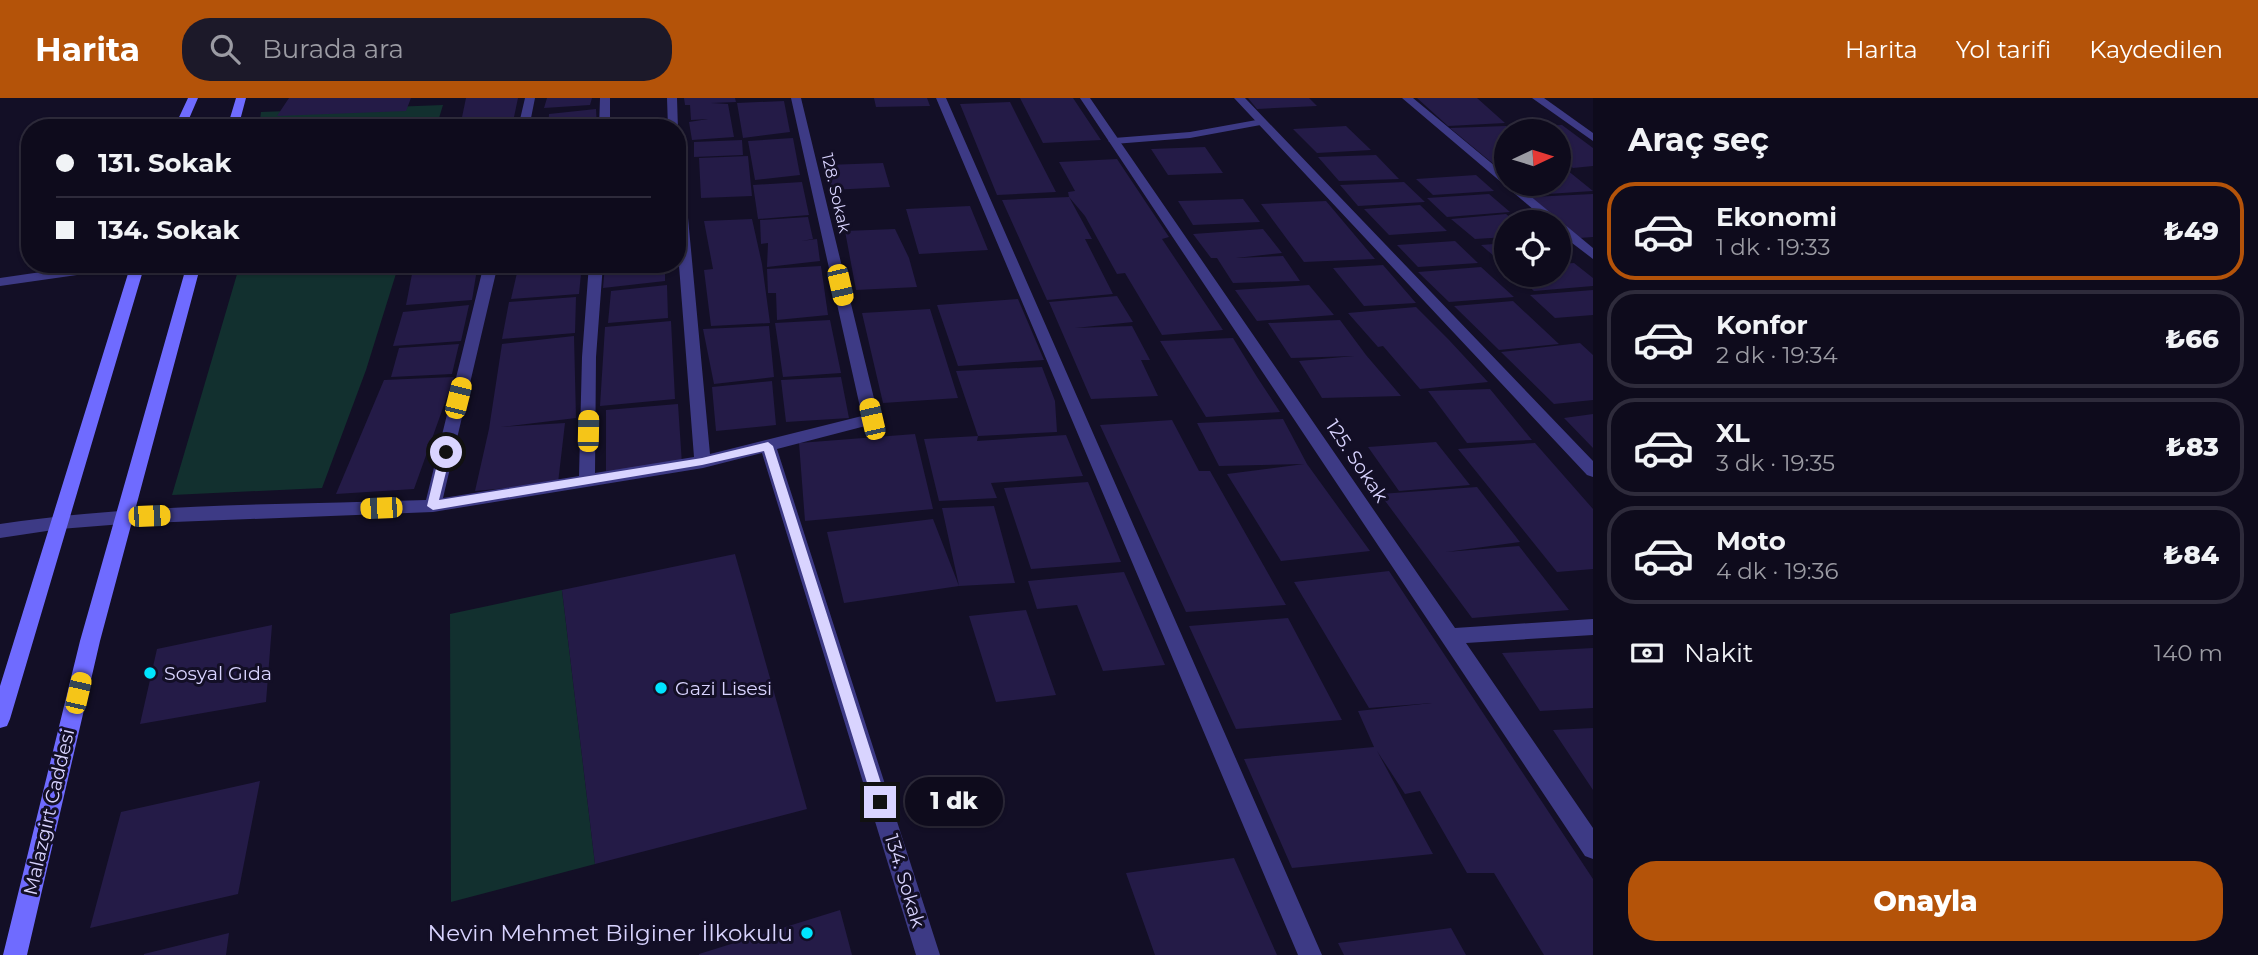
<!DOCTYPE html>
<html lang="tr">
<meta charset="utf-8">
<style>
body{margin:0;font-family:Montserrat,sans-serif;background:#1c1929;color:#f1f3f6;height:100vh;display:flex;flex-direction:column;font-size:26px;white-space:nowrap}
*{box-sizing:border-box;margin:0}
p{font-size:23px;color:#9b9ba3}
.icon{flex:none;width:38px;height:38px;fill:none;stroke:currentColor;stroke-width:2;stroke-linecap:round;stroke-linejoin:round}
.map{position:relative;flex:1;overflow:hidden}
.panel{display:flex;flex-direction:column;background:#0e0b1c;width:665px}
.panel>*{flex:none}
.guide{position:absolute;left:21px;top:21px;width:665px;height:154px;border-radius:28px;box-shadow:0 2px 5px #0004,0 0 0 2px #2e2b3b;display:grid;align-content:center;height:154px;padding:0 35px;background:#0e0b1c}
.needle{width:46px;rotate:86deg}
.fabs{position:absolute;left:1494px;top:21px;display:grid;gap:14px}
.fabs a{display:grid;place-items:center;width:77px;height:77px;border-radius:50%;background:#0e0b1c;box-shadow:0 2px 5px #0004,0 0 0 2px #2e2b3b;font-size:35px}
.end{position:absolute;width:32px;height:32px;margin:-16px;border:9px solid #d9d4ff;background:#111;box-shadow:0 0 0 4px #111}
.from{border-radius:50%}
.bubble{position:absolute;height:49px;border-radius:24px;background:#0e0b1c;box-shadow:0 2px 5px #0004,0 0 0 2px #2e2b3b;font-size:23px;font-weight:800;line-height:49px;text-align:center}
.car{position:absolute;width:21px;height:42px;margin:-21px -10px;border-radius:9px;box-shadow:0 0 5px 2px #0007;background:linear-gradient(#f5c518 24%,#345 0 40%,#f5c518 0 76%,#345 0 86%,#f5c518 0)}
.guide b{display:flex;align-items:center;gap:24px;height:66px;font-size:26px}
.guide b+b{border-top:2px solid #2e2b3b}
.guide i{width:18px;height:18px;background:#f1f3f6}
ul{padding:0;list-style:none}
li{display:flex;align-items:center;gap:21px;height:98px;margin:0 14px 10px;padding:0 21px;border:4px solid #2e2b3b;border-radius:28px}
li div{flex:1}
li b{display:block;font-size:26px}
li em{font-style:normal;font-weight:800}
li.active{border-color:#b45309}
li>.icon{width:63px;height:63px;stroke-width:1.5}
h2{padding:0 35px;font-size:32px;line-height:84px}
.pay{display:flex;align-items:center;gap:18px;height:77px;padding:0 35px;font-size:26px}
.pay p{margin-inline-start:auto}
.button{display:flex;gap:14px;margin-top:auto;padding:14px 35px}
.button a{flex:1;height:80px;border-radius:28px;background:#b45309;color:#fff;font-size:28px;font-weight:800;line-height:80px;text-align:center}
header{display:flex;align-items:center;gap:42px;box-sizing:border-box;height:98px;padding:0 35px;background:#b45309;color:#fff}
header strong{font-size:33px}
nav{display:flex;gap:38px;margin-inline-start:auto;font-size:24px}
.search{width:490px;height:63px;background:#1c1929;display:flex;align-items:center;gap:18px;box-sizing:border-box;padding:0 24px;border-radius:28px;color:#9b9ba3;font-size:26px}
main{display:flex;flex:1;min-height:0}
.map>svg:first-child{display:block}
</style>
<header>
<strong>Harita</strong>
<div class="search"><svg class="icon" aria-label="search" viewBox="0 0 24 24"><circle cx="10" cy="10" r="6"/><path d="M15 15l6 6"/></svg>Burada ara</div>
<nav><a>Harita</a><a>Yol tarifi</a><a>Kaydedilen</a></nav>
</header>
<main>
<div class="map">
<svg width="1593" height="857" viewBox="0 0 1593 857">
<rect width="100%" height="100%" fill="#130f26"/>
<path fill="#12302f" d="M 443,7 L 436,30 L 259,30 L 261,14 Z
M 240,166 L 399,166 L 366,272 L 322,390 L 172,397 Z
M 562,492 L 595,766 L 451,804 L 450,516 Z"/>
<path fill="#241b47" d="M 289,0 L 411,0 L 406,13 L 277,18 Z
M 466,0 L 518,0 L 514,19 L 461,24 Z
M 547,0 L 592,0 L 590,7 L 544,10 Z
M 684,0 L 735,0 L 736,4 L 711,5 L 728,6 L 734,39 L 692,42 L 689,24 L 708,21 L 691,22 L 690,7 L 685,7 Z
M 874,0 L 927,0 L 930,8 L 876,9 Z
M 1020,0 L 1073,0 L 1101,42 L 1043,45 Z
M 1248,0 L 1309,0 L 1317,8 L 1257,11 Z
M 1417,0 L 1477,0 L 1505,25 L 1448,28 Z
M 784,3 L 790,34 L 743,40 L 737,5 Z
M 1010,4 L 1020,24 L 1056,94 L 997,97 L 960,6 Z
M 596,11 L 597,30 L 548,30 L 549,16 Z
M 387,21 L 382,30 L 316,30 L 320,22 Z
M 513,22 L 512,30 L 461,30 L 462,26 Z
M 1562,27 L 1593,50 L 1593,68 L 1573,70 L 1559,59 L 1559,33 L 1527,33 L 1521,29 Z
M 1346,28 L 1371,52 L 1317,55 L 1293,31 Z
M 1506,28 L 1512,33 L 1507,33 L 1507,73 L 1502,73 L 1450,30 Z
M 793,40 L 800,77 L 755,82 L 748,43 Z
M 742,42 L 743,57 L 694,59 L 694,44 Z
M 1205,49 L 1223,75 L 1168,77 L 1151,51 Z
M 1376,57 L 1399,81 L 1339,83 L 1318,59 Z
M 748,58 L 752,98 L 701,100 L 699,60 Z
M 1117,61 L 1169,139 L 1162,141 L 1223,232 L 1162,237 L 1125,175 L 1117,176 L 1085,118 L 1069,99 L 1068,94 L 1075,93 L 1059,64 Z
M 883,65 L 890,89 L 831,92 L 826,67 Z
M 1567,72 L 1593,93 L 1532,97 L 1518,86 L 1559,86 L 1559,73 Z
M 1476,77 L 1494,93 L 1433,97 L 1416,81 Z
M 802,84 L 809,117 L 758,121 L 753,87 Z
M 1404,84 L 1425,104 L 1358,108 L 1340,87 Z
M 1489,96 L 1510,114 L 1447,119 L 1427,100 Z
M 1593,96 L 1593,139 L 1579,140 L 1531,99 Z
M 1069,99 L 1092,141 L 1085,141 L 1113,196 L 1047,202 L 1002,102 Z
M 1243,101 L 1260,124 L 1193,127 L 1178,103 Z
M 1326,103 L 1375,161 L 1304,164 L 1261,106 Z
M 1420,107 L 1447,133 L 1389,137 L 1364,111 Z
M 970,108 L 988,152 L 919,156 L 906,111 Z
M 1506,116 L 1516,124 L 1507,124 L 1507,139 L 1475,141 L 1451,121 Z
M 808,119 L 813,141 L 801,143 L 817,141 L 820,163 L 767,169 L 768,145 L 761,146 L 760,122 Z
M 752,121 L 762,166 L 770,225 L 711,228 L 704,172 L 713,171 L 704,123 Z
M 895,131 L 909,160 L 917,189 L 856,192 L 845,133 Z
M 1263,131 L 1282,155 L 1236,160 L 1283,158 L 1300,183 L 1233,185 L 1217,160 L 1211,160 L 1193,136 Z
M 1455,143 L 1478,165 L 1418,169 L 1397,147 Z
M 1507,145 L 1507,163 L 1501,164 L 1481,147 Z
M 1574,165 L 1593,180 L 1593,188 L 1534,193 L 1516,177 L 1559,177 L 1559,166 Z
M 413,166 L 479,166 L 479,168 L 412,174 Z
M 519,166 L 582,166 L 579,196 L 511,201 Z
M 605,166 L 665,166 L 665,183 L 603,190 Z
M 1383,167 L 1416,205 L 1364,208 L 1333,170 Z
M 821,168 L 828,217 L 777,222 L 776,195 L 768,195 L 767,171 Z
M 1481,169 L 1514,199 L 1449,204 L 1418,174 Z
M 477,171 L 472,202 L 406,207 L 412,176 Z
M 667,187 L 668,220 L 608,225 L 611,193 Z
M 1309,187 L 1334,217 L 1257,223 L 1235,192 Z
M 1593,192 L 1593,217 L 1555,220 L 1530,197 Z
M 1117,198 L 1133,224 L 1075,230 L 1132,228 L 1150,262 L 1141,262 L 1158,298 L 1091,301 L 1049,204 Z
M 576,199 L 575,235 L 502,241 L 509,204 Z
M 1018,201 L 1044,262 L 958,268 L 937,207 Z
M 1513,203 L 1559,246 L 1499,252 L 1454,208 Z
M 469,207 L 461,243 L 393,248 L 403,214 Z
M 1416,209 L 1449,242 L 1488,284 L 1420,291 L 1383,248 L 1378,249 L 1348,215 Z
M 930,211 L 958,300 L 883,305 L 862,215 Z
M 830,222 L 841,275 L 783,279 L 775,225 Z
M 1340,222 L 1366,257 L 1401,298 L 1322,300 L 1299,263 L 1354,258 L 1291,260 L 1268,225 Z
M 671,223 L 675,301 L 600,308 L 605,229 Z
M 769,228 L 774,279 L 714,286 L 703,231 Z
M 574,238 L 576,320 L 501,329 L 565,325 L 558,385 L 475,393 L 489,331 L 502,246 Z
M 1233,240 L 1257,279 L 1280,314 L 1206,319 L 1160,243 Z
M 1580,245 L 1593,257 L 1593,302 L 1554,306 L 1501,254 Z
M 459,246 L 452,276 L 391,279 L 399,250 Z
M 1042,269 L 1055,303 L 1057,334 L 978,338 L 956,273 Z
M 454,279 L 414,391 L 336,396 L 384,282 Z
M 841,279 L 849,320 L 786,324 L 781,282 Z
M 772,283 L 776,327 L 716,333 L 712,289 Z
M 1490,291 L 1532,342 L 1467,345 L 1428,293 Z
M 678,306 L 682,366 L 606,373 L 606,312 Z
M 1593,316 L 1593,350 L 1564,320 Z
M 1283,321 L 1307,366 L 1370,453 L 1281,463 L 1227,376 L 1304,366 L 1219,368 L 1197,325 Z
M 1172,322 L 1199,373 L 1210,373 L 1286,507 L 1186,514 L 1100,327 Z
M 915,336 L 933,411 L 805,423 L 799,345 Z
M 1066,337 L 1083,378 L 991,385 L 997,400 L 939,403 L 924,341 L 978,338 L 977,343 Z
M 1436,344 L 1470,387 L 1399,393 L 1368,349 Z
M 1535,345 L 1593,411 L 1593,471 L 1557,474 L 1458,351 Z
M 1088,384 L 1121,464 L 1031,471 L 1004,390 Z
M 1477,389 L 1520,444 L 1446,454 L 1519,448 L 1569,512 L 1472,520 L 1380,396 Z
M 994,408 L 1015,485 L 959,488 L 942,410 Z
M 933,421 L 959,488 L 844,505 L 827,434 Z
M 735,456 L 807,711 L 595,766 L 562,492 Z
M 1389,473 L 1593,781 L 1593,857 L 1544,857 L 1494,775 L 1467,775 L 1420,693 L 1405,696 L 1377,653 L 1433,756 L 1292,770 L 1244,661 L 1374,649 L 1358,613 L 1432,605 L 1369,610 L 1294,484 Z
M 1124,474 L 1165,567 L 1103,573 L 1077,507 L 1037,511 L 1028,483 Z
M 1026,512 L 1056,597 L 996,604 L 969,518 Z
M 1288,520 L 1342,622 L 1236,631 L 1189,528 Z
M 272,527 L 266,604 L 140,626 L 157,551 Z
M 1593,550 L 1593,610 L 1540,613 L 1502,555 Z
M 1593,630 L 1593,692 L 1553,632 Z
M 260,683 L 238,796 L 90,830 L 121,714 Z
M 1234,760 L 1277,857 L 1155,857 L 1126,775 Z
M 840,812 L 852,857 L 699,857 L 699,856 Z
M 1451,830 L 1466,857 L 1344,857 L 1338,845 Z
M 229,835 L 226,857 L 144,857 L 144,856 Z"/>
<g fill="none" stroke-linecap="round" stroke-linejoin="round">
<path fill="#3d3a85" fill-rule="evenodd" d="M 1262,21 L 1267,24 L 1266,26 L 1190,40 L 1114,46 L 1108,43 L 1114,40 L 1190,34 Z"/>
<path fill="#3d3a85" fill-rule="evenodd" d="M 525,0 L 535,0 L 529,30 L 518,30 Z
M 600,0 L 610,0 L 610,30 L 599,30 Z
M 667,0 L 677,0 L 678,32 L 677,30 L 668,30 Z
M 791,0 L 801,0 L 879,321 L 877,325 L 777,351 L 940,857 L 916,857 L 762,355 L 703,370 L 433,414 L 123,426 L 60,431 L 0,440 L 0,426 C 141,405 284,407 426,402 L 484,166 L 498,166 L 443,400 L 579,378 L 582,259 L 589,166 L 603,166 L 596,259 L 595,375 L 694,359 L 677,142 L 677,63 L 683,66 L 710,356 L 862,318 Z
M 936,0 L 946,0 L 1322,857 L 1298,857 Z
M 1080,0 L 1090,0 L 1455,530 L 1593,521 L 1593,537 L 1466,545 L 1593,730 L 1593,761 L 1585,758 Z
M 1234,0 L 1245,0 L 1593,363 L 1593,379 L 1587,377 Z
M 1402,0 L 1413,0 L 1507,78 L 1507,86 L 1516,86 L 1593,150 L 1593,161 L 1559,135 L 1559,124 L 1548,124 Z
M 1532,0 L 1544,0 L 1593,35 L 1593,43 Z
M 96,166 L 132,166 L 126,170 L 0,188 L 0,180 Z"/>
<path fill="#6f6bff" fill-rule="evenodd" d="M 188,0 L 198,0 L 185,30 L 174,30 Z
M 236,0 L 246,0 L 238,30 L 227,30 Z
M 131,166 L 145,166 L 10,621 L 7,628 L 0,630 L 0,588 Z
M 187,166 L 201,166 L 100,543 L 27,857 L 3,857 L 80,543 Z"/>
</g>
<path fill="#d9d4ff" d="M 768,344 L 773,348 L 887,704 L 880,711 L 873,704 L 764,353 L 702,367 L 433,412 L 427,408 L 440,354 L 446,350 L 451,354 L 439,402 L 702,360 Z"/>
<g fill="#00e5ff" stroke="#130f26" stroke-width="2.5">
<circle cx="150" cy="575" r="7"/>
<circle cx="661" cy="590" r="7"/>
<circle cx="807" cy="835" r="7"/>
</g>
<g text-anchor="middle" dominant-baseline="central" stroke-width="6" stroke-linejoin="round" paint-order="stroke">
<g font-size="16" fill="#d9d4ff" stroke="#130f26">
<text transform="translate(836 95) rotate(77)">128. Sokak</text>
</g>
<g font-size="19" fill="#d9d4ff" stroke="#130f26">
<text transform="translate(1357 363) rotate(56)">125. Sokak</text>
<text transform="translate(49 714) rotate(-77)">Malazgirt Caddesi</text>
<text transform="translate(905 783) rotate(73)">134. Sokak</text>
</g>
<g font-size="19" fill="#d9d4ff" stroke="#130f26" text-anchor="start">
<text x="164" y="575">Sosyal Gıda</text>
<text x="675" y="590">Gazi Lisesi</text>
</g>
<g font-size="23" fill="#d9d4ff" stroke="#130f26" text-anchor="end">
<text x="793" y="835">Nevin Mehmet Bilginer İlkokulu</text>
</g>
</g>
</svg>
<div class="fabs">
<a><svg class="needle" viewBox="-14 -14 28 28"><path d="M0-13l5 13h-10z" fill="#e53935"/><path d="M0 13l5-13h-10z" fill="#9b9ba3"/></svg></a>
<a><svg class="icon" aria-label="locate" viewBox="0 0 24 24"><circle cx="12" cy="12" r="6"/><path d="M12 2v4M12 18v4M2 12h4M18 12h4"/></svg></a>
</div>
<i class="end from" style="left:446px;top:354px"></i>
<i class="end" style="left:880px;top:704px"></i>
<div class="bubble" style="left:905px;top:679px;width:98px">1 dk</div>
<i class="car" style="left:840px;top:187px;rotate:167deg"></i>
<i class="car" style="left:458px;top:300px;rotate:14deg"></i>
<i class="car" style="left:872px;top:321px;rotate:347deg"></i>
<i class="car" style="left:588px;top:333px;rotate:1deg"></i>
<i class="car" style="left:381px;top:410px;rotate:268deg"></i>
<i class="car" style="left:149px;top:418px;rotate:88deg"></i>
<i class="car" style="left:78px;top:595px;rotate:13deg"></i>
<div class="guide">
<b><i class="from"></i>131. Sokak</b>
<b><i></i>134. Sokak</b>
</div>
</div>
<section class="panel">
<h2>Araç seç</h2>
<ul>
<li class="active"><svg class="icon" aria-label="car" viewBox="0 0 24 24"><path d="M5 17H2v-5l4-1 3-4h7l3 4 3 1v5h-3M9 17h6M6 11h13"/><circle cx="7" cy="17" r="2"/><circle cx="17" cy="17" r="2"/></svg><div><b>Ekonomi</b><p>1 dk · 19:33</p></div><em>₺49</em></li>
<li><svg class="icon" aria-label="car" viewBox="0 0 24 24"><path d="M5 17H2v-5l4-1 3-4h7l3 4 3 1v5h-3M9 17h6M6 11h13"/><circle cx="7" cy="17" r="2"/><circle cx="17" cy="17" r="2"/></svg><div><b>Konfor</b><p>2 dk · 19:34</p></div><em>₺66</em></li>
<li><svg class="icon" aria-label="car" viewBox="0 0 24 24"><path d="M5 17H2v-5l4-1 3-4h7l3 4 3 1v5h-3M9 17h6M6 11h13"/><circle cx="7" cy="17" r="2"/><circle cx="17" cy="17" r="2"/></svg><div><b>XL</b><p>3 dk · 19:35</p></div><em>₺83</em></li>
<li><svg class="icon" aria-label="car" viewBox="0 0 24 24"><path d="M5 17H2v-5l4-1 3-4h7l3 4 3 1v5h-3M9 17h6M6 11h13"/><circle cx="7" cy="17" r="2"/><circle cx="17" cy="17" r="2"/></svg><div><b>Moto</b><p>4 dk · 19:36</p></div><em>₺84</em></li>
</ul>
<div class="pay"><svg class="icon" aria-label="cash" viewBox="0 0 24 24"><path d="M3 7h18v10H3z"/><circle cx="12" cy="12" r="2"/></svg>Nakit<p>140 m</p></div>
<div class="button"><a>Onayla</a></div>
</section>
</main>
